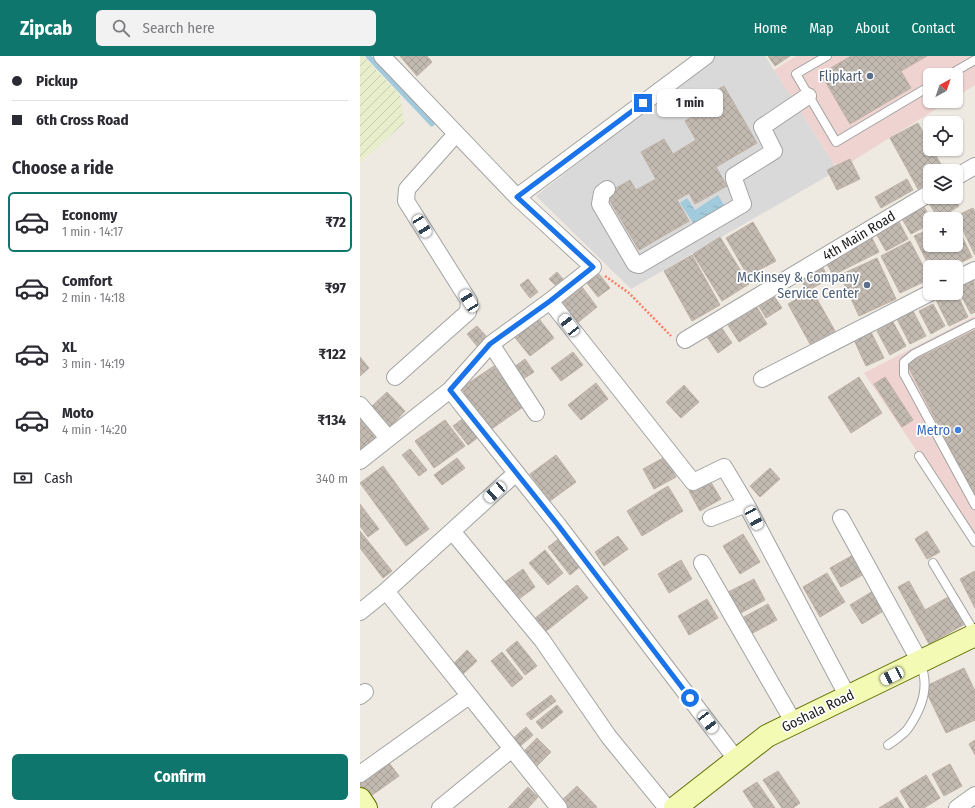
<!DOCTYPE html>
<meta charset="utf-8">
<style>
body{margin:0;font-family:"Fira Sans Condensed",sans-serif;background:#f2f2f3;color:#2b2b33;height:100vh;display:flex;flex-direction:column;font-size:15px;white-space:nowrap}
*{box-sizing:border-box;margin:0}
p{font-size:13px;color:#7c7c81}
.icon{flex:none;width:22px;height:22px;fill:none;stroke:currentColor;stroke-width:2;stroke-linecap:round;stroke-linejoin:round}
.map{position:relative;flex:1;overflow:hidden}
.details{display:flex;flex-direction:column;background:#fff;width:360px}
.details>*{flex:none}
.top-card{display:grid;align-content:center;height:88px;padding:0 12px;background:#fff}
.needle{width:26px;rotate:40deg}
.fabs{position:absolute;left:563px;top:12px;display:grid;gap:8px}
.fabs a{display:grid;place-items:center;width:40px;height:40px;border-radius:6px;background:#fff;box-shadow:0 1px 3px #0004;font-size:20px}
.end{position:absolute;width:18px;height:18px;margin:-9px;border:5px solid #1a73e8;background:#fff;box-shadow:0 0 0 2px #fff}
.from{border-radius:50%}
.bubble{position:absolute;height:28px;border-radius:6px;background:#fff;box-shadow:0 1px 3px #0004;font-size:13px;font-weight:700;line-height:28px;text-align:center}
.car{position:absolute;width:12px;height:24px;margin:-12px -6px;border-radius:5px;box-shadow:0 0 3px 1px #0007;background:linear-gradient(#fff 24%,#345 0 40%,#fff 0 76%,#345 0 86%,#fff 0)}
.top-card b{display:flex;align-items:center;gap:14px;height:38px;font-size:15px}
.top-card b+b{border-top:1px solid #e1e1e2}
.top-card i{width:10px;height:10px;background:#2b2b33}
ul{padding:0;list-style:none}
li{display:flex;align-items:center;gap:12px;height:60px;margin:0 8px 6px;padding:0 4px;border:2px solid transparent;border-radius:6px}
li div{flex:1}
li b{display:block;font-size:15px}
li em{font-style:normal;font-weight:700}
li.on{border-color:#0f766e}
li>.icon{width:36px;height:36px;stroke-width:1.5}
h2{padding:0 12px;font-size:18px;line-height:48px}
.pay{display:flex;align-items:center;gap:10px;height:44px;padding:0 12px;font-size:15px}
.pay p{margin-inline-start:auto}
.button{display:flex;gap:8px;margin-top:auto;padding:8px 12px}
.button a{flex:1;height:46px;border-radius:6px;background:#0f766e;color:#fff;font-size:16px;font-weight:700;line-height:46px;text-align:center}
header{display:flex;align-items:center;gap:24px;box-sizing:border-box;height:56px;padding:0 20px;background:#0f766e;color:#fff}
header strong{font-size:19px}
nav{display:flex;gap:22px;margin-inline-start:auto;font-size:14px}
.search{width:280px;height:36px;background:#f2f2f3;display:flex;align-items:center;gap:10px;box-sizing:border-box;padding:0 14px;border-radius:6px;color:#7c7c81;font-size:15px}
main{display:flex;flex:1;min-height:0}
.map>svg:first-child{display:block}
</style>
<header>
<strong>Zipcab</strong>
<div class="search"><svg class="icon" aria-label="search" viewBox="0 0 24 24"><circle cx="10" cy="10" r="6"/><path d="M15 15l6 6"/></svg>Search here</div>
<nav><a>Home</a><a>Map</a><a>About</a><a>Contact</a></nav>
</header>
<main>
<section class="details">
<div class="top-card">
<b><i class="from"></i>Pickup</b>
<b><i></i>6th Cross Road</b>
</div>
<h2>Choose a ride</h2>
<ul>
<li class="on"><svg class="icon" aria-label="car" viewBox="0 0 24 24"><path d="M5 17H2v-5l4-1 3-4h7l3 4 3 1v5h-3M9 17h6M6 11h13"/><circle cx="7" cy="17" r="2"/><circle cx="17" cy="17" r="2"/></svg><div><b>Economy</b><p>1 min · 14:17</p></div><em>₹72</em></li>
<li><svg class="icon" aria-label="car" viewBox="0 0 24 24"><path d="M5 17H2v-5l4-1 3-4h7l3 4 3 1v5h-3M9 17h6M6 11h13"/><circle cx="7" cy="17" r="2"/><circle cx="17" cy="17" r="2"/></svg><div><b>Comfort</b><p>2 min · 14:18</p></div><em>₹97</em></li>
<li><svg class="icon" aria-label="car" viewBox="0 0 24 24"><path d="M5 17H2v-5l4-1 3-4h7l3 4 3 1v5h-3M9 17h6M6 11h13"/><circle cx="7" cy="17" r="2"/><circle cx="17" cy="17" r="2"/></svg><div><b>XL</b><p>3 min · 14:19</p></div><em>₹122</em></li>
<li><svg class="icon" aria-label="car" viewBox="0 0 24 24"><path d="M5 17H2v-5l4-1 3-4h7l3 4 3 1v5h-3M9 17h6M6 11h13"/><circle cx="7" cy="17" r="2"/><circle cx="17" cy="17" r="2"/></svg><div><b>Moto</b><p>4 min · 14:20</p></div><em>₹134</em></li>
</ul>
<div class="pay"><svg class="icon" aria-label="cash" viewBox="0 0 24 24"><path d="M3 7h18v10H3z"/><circle cx="12" cy="12" r="2"/></svg>Cash<p>340 m</p></div>
<div class="button"><a>Confirm</a></div>
</section>
<div class="map">
<svg width="615" height="752" viewBox="0 0 615 752">
<defs>
<pattern id="farmland-furrows" width="10" height="10" patternUnits="userSpaceOnUse"><rect width="10" height="10" fill="#e8edcc"/><path d="M-1 1l2-2M0 10L10 0M9 11l2-2" fill="none" stroke="#c6cbaf"/></pattern>
<pattern id="water-ripples" width="26" height="14" patternUnits="userSpaceOnUse"><rect width="26" height="14" fill="#a1cbdc"/><path d="M2 4q2-2 4 0t4 0M15 11q2-2 4 0t4 0" fill="none" stroke="#8aaebc"/></pattern>
<pattern id="building-cross-hatch" width="8" height="8" patternUnits="userSpaceOnUse"><rect width="8" height="8" fill="#c2bab1"/><path d="M0 0l8 8M0 8l8-8" fill="none" stroke="#a69f98"/></pattern>
</defs>
<rect width="100%" height="100%" fill="#eeeae1"/>
<path fill="#dad9d9" d="M 355,0 L 405,0 L 478,114 L 271,233 L 176,140 Z"/>
<path fill="#efd3d0" d="M 436,0 L 615,0 L 615,29 L 596,41 L 596,19 L 570,19 L 570,45 L 589,45 L 478,114 L 414,14 Z
M 615,260 L 615,481 L 504,317 Z"/>
<path fill="url(#farmland-furrows)" d="M 0,0 L 3,0 L 40,39 L 44,67 L 0,107 Z"/>
<path fill="url(#water-ripples)" d="M 358,139 L 364,149 L 334,168 L 320,147 L 327,142 L 335,154 Z"/>
<g fill="none" stroke-linecap="round" stroke-linejoin="round">
<path stroke="#a1cbdc" stroke-width="5" d="M 8,0 L 72,68"/>
</g>
<path fill="url(#building-cross-hatch)" stroke="#bfb1a4" d="M 40,0 L 67,0 L 72,6 L 57,20 Z
M 408,0 L 430,0 L 415,10 Z
M 491,0 L 532,0 L 551,32 L 490,68 L 461,18 Z
M 532,0 L 567,0 L 541,15 Z
M 364,30 L 397,87 L 356,111 L 367,130 L 335,148 L 329,137 L 317,144 L 329,165 L 279,194 L 246,138 L 270,124 L 276,134 L 296,123 L 281,96 L 304,83 L 313,98 L 336,84 L 325,65 L 355,47 L 350,38 Z
M 558,67 L 570,89 L 570,93 L 572,93 L 585,115 L 570,115 L 570,126 L 558,133 L 530,82 Z
M 490,103 L 500,123 L 477,134 L 467,114 Z
M 547,123 L 553,134 L 521,152 L 515,141 Z
M 575,141 L 593,141 L 599,150 L 579,163 L 568,146 Z
M 563,149 L 571,163 L 570,168 L 551,178 L 541,161 Z
M 613,152 L 615,157 L 615,199 L 596,160 Z
M 537,162 L 548,183 L 526,195 L 514,174 Z
M 393,166 L 416,205 L 388,220 L 366,182 Z
M 596,168 L 612,201 L 592,211 L 570,212 L 554,180 L 570,173 L 570,189 L 596,189 Z
M 511,180 L 519,196 L 473,219 L 464,203 Z
M 360,181 L 389,228 L 362,245 L 333,198 Z
M 550,185 L 570,223 L 540,237 L 521,200 Z
M 332,199 L 360,249 L 332,265 L 304,215 Z
M 517,202 L 536,243 L 499,260 L 480,219 Z
M 461,208 L 469,223 L 447,235 L 439,220 Z
M 197,216 L 203,223 L 195,229 L 189,223 Z
M 239,218 L 250,232 L 238,241 L 227,227 Z
M 168,223 L 178,236 L 170,242 L 160,229 Z
M 614,224 L 615,256 L 611,258 L 597,232 Z
M 222,231 L 237,251 L 216,268 L 201,248 Z
M 452,234 L 475,275 L 450,288 L 428,248 Z
M 596,236 L 608,261 L 589,270 L 576,244 Z
M 412,237 L 422,252 L 406,262 L 397,247 Z
M 395,248 L 407,268 L 379,286 L 366,266 Z
M 573,248 L 585,270 L 571,278 L 559,255 Z
M 553,255 L 566,280 L 550,288 L 537,263 Z
M 176,259 L 194,282 L 170,300 L 152,278 Z
M 533,266 L 546,290 L 530,299 L 517,275 Z
M 359,268 L 372,287 L 358,297 L 345,278 Z
M 117,270 L 127,281 L 117,290 L 107,278 Z
M 615,274 L 615,441 L 547,308 Z
M 511,276 L 524,302 L 506,310 L 494,284 Z
M 213,296 L 223,309 L 201,325 L 191,312 Z
M 0,301 L 9,312 L 0,320 Z
M 165,303 L 174,316 L 163,323 L 154,311 Z
M 134,310 L 163,351 L 130,374 L 101,332 Z
M 499,321 L 522,357 L 491,377 L 468,341 Z
M 525,321 L 553,364 L 542,371 L 514,328 Z
M 236,327 L 248,343 L 221,364 L 208,349 Z
M 324,329 L 339,346 L 321,362 L 306,346 Z
M 27,336 L 45,355 L 30,371 L 11,351 Z
M 0,360 L 16,383 L 0,394 Z
M 105,361 L 120,380 L 108,389 L 93,370 Z
M 85,364 L 105,390 L 74,412 L 55,385 Z
M 50,393 L 67,414 L 59,420 L 42,399 Z
M 196,399 L 216,426 L 190,445 L 170,418 Z
M 305,401 L 316,421 L 294,433 L 283,413 Z
M 97,402 L 105,412 L 82,429 L 74,419 Z
M 23,410 L 69,473 L 46,490 L 0,427 Z
M 410,412 L 420,423 L 400,441 L 390,430 Z
M 349,423 L 361,443 L 340,455 L 329,435 Z
M 308,430 L 323,455 L 282,480 L 267,455 Z
M 0,448 L 19,473 L 8,481 L 0,470 Z
M 0,475 L 32,515 L 23,522 L 0,492 Z
M 567,475 L 580,496 L 567,503 L 555,483 Z
M 383,478 L 400,506 L 380,518 L 363,490 Z
M 258,480 L 268,493 L 244,510 L 235,496 Z
M 201,481 L 222,509 L 210,519 L 188,491 Z
M 185,494 L 203,517 L 188,529 L 169,507 Z
M 493,499 L 504,518 L 481,531 L 470,512 Z
M 321,504 L 332,523 L 309,537 L 298,518 Z
M 163,513 L 175,531 L 155,546 L 142,528 Z
M 615,515 L 615,552 L 600,523 Z
M 467,517 L 485,546 L 460,561 L 443,531 Z
M 394,523 L 405,544 L 379,558 L 368,536 Z
M 549,525 L 565,554 L 590,540 L 605,568 L 569,588 L 538,531 Z
M 217,529 L 228,542 L 185,576 L 174,563 Z
M 513,535 L 525,554 L 502,568 L 490,549 Z
M 347,543 L 358,562 L 329,579 L 318,560 Z
M 408,548 L 417,564 L 391,578 L 382,562 Z
M 157,585 L 177,610 L 165,619 L 146,594 Z
M 107,594 L 117,605 L 102,619 L 93,608 Z
M 142,596 L 163,622 L 152,631 L 131,605 Z
M 604,612 L 615,635 L 615,664 L 586,677 L 564,631 Z
M 191,639 L 196,645 L 171,664 L 166,658 Z
M 197,649 L 203,656 L 182,673 L 176,666 Z
M 166,671 L 173,679 L 157,693 L 150,685 Z
M 177,682 L 191,696 L 176,711 L 162,697 Z
M 615,684 L 615,699 L 609,688 Z
M 26,703 L 39,720 L 8,742 L 0,732 L 0,722 Z
M 590,708 L 602,730 L 584,740 L 572,718 Z
M 418,715 L 440,747 L 433,752 L 422,752 L 403,724 Z
M 566,719 L 580,742 L 564,752 L 550,752 L 540,735 Z
M 397,726 L 415,752 L 394,752 L 383,735 Z
M 217,730 L 237,751 L 236,752 L 204,752 L 199,747 Z
M 168,731 L 178,741 L 168,752 L 148,752 Z
M 537,741 L 544,752 L 519,752 Z"/>
<g fill="none" stroke-linecap="round" stroke-linejoin="round">
<g stroke="#a3a3a3" stroke-width="10">
<path id="lane" d="M 467,0 L 436,18 L 476,86 L 570,30
M 589,19 L 615,4
M 615,267 L 554,298 L 544,306 L 544,318 L 615,449
M 559,400 L 615,486
M 573,507 L 615,577
M 528,689 C 535,684 545,678 549,671 C 562,652 570,629 560,607"/>
</g>
<g stroke="#a3a3a3" stroke-width="18">
<path id="street" d="M 596,121 L 615,110
M 247,133 L 242,137 L 240,148 L 275,208 L 279,209 L 383,148 L 374,123 L 374,120 L 414,95 L 402,71 L 448,40
M 157,141 L 346,0
M 596,223 L 615,214
M 190,245 L 333,426 L 364,411 L 386,448 L 488,641
M 325,284 L 570,137
M 131,288 L 176,357
M 35,321 L 108,256 L 109,245 L 46,145 L 47,133 L 96,78
M 402,323 L 570,237
M 90,334 L 198,469 L 376,703
M 0,349 L 28,382
M 0,405 L 90,334 L 131,288 L 190,245 L 233,211 L 157,141 L 22,0
M 351,462 L 386,448
M 481,462 L 560,606
M 92,475 L 182,584 L 249,681 L 307,752
M 342,507 L 434,667
M 26,535 L 156,417
M 0,556 L 26,535 L 199,752
M 0,640 L 5,636
M 0,718 L 109,640
M 80,752 L 152,693
M 597,752 L 615,739"/>
</g>
<g stroke="#5f7204" stroke-width="24">
<path id="secondary" d="M 0,743 L 6,752
M 315,752 L 407,680 L 615,579"/>
</g>
<path stroke="#fb7e65" stroke-width="2.5" stroke-dasharray="2 2" stroke-linecap="butt" d="M 245,220 L 269,237 L 311,280"/>
<use href="#lane" stroke="#fff" stroke-width="8"/>
<use href="#street" stroke="#fff" stroke-width="16"/>
<use href="#secondary" stroke="#f2fab3" stroke-width="22"/>
</g>
<g fill="none" stroke-linecap="round" stroke-linejoin="round">
<path stroke="#1a73e8" stroke-width="5" d="M 283,47 L 157,141 L 233,211 L 190,245 L 130,288 L 90,334 L 198,469 L 330,642"/>
</g>
<g fill="#5c6f8a" stroke="#fff" stroke-width="1.5">
<circle cx="510" cy="20" r="4"/>
<circle cx="507" cy="229" r="4"/>
</g>
<circle fill="#3f7fe0" stroke="#fff" stroke-width="1.5" cx="598" cy="374" r="4"/>
<g text-anchor="middle" dominant-baseline="central" stroke-width="3.5" stroke-linejoin="round" paint-order="stroke">
<g font-size="14" fill="#4e5e75" stroke="#fff" text-anchor="end">
<text x="502" y="20">Flipkart</text>
<text x="499" y="221">McKinsey &amp; Company<tspan x="499" dy="16">Service Center</tspan></text>
</g>
<g font-size="14" fill="#1c1c1c" stroke="#fff">
<text transform="translate(499 180) rotate(-31)">4th Main Road</text>
<text transform="translate(458 655) rotate(-26)">Goshala Road</text>
</g>
<g font-size="14" fill="#366cbe" stroke="#fff" text-anchor="end">
<text x="590" y="374">Metro</text>
</g>
</g>
</svg>
<div class="fabs">
<a><svg class="needle" viewBox="-14 -14 28 28"><path d="M0-13l5 13h-10z" fill="#e53935"/><path d="M0 13l5-13h-10z" fill="#7c7c81"/></svg></a>
<a><svg class="icon" aria-label="locate" viewBox="0 0 24 24"><circle cx="12" cy="12" r="6"/><path d="M12 2v4M12 18v4M2 12h4M18 12h4"/></svg></a>
<a><svg class="icon" aria-label="layers" viewBox="0 0 24 24"><path d="M12 4l9 5-9 5-9-5zM3 14l9 5 9-5"/></svg></a>
<a>+</a>
<a>−</a>
</div>
<i class="end from" style="left:330px;top:642px"></i>
<i class="end" style="left:283px;top:47px"></i>
<div class="bubble" style="left:297px;top:33px;width:66px">1 min</div>
<i class="car" style="left:62px;top:170px;rotate:148deg"></i>
<i class="car" style="left:109px;top:245px;rotate:328deg"></i>
<i class="car" style="left:209px;top:269px;rotate:322deg"></i>
<i class="car" style="left:135px;top:436px;rotate:228deg"></i>
<i class="car" style="left:394px;top:462px;rotate:152deg"></i>
<i class="car" style="left:532px;top:620px;rotate:244deg"></i>
<i class="car" style="left:348px;top:666px;rotate:143deg"></i>
</div>
</main>
